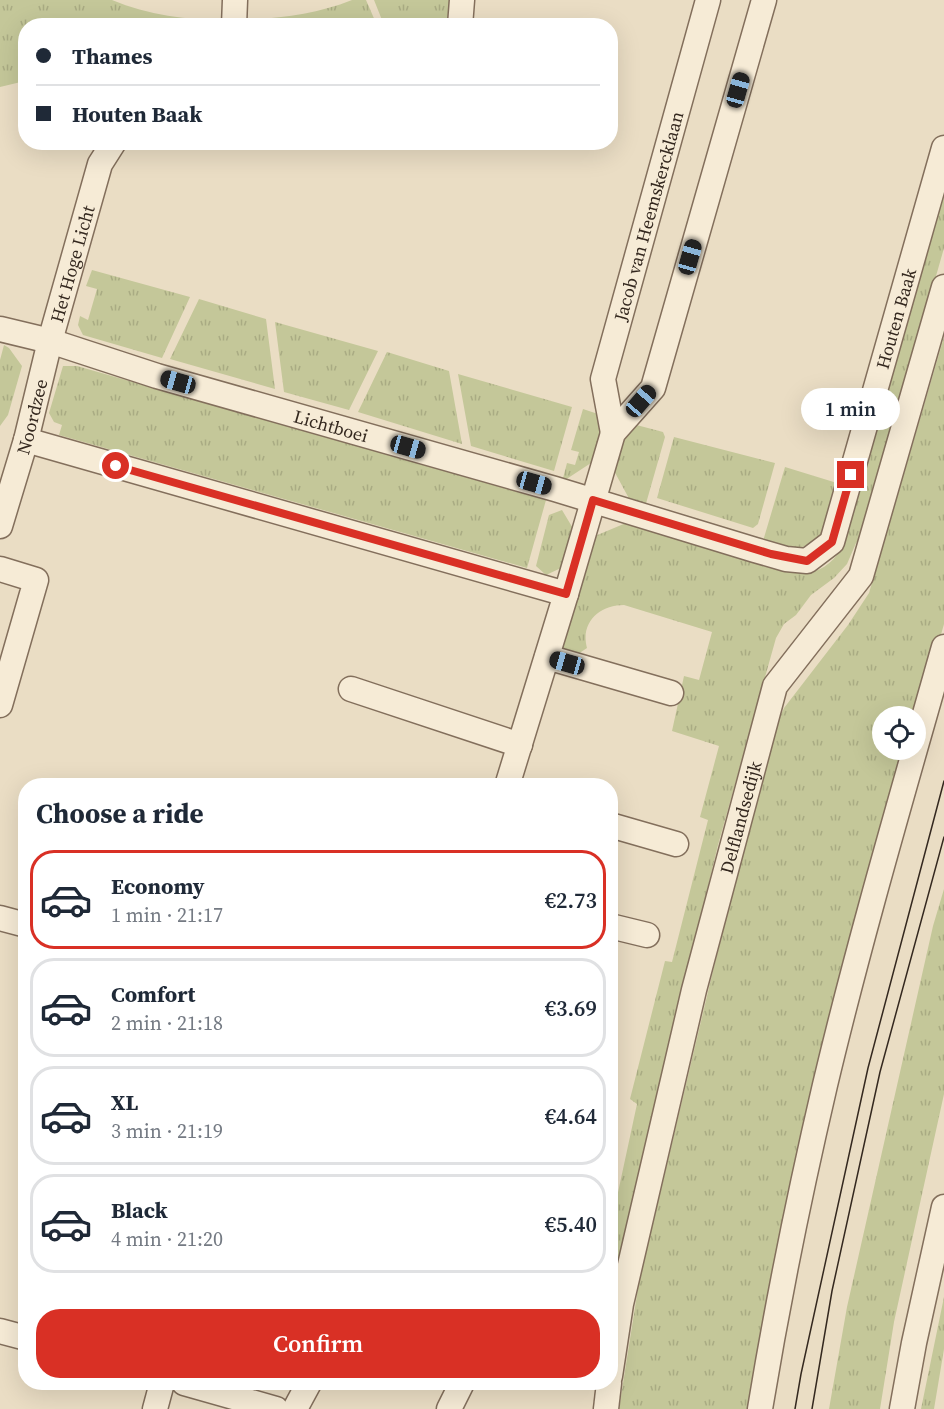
<!DOCTYPE html>
<meta charset="utf-8">
<style>
body{margin:0;font-family:"Source Serif 4",serif;background:#f6f6f7;color:#1f2937;height:100vh;display:flex;flex-direction:column;font-size:22px;white-space:nowrap}
*{box-sizing:border-box;margin:0}
p{font-size:20px;color:#747a83}
.icon{flex:none;width:33px;height:33px;fill:none;stroke:currentColor;stroke-width:2;stroke-linecap:round;stroke-linejoin:round}
.map{position:relative;flex:1;overflow:hidden}
.details{position:absolute;left:18px;top:778px;width:600px;height:612px;display:flex;flex-direction:column;background:#fff;border-radius:24px;box-shadow:0 6px 24px #0002}
.details>*{flex:none}
.guide{position:absolute;left:18px;top:18px;width:600px;height:132px;border-radius:24px;box-shadow:0 6px 24px #0002;display:grid;align-content:center;height:132px;padding:0 18px;background:#fff}
.buttons{position:absolute;left:872px;top:706px;display:grid;gap:12px}
.buttons a{display:grid;place-items:center;width:54px;height:54px;border-radius:50%;background:#fff;box-shadow:0 6px 24px #0002;font-size:30px}
.end{position:absolute;width:27px;height:27px;margin:-14px;border:8px solid #d93025;background:#fff;box-shadow:0 0 0 3px #fff}
.from{border-radius:50%}
.bubble{position:absolute;height:42px;border-radius:21px;background:#fff;box-shadow:0 6px 24px #0002;font-size:20px;font-weight:600;line-height:42px;text-align:center}
.car{position:absolute;width:18px;height:36px;margin:-18px -9px;border-radius:8px;box-shadow:0 0 4px 2px #0007;background:linear-gradient(#222 24%,#8ab4d8 0 40%,#222 0 76%,#8ab4d8 0 86%,#222 0)}
.guide b{display:flex;align-items:center;gap:21px;height:57px;font-size:22px}
.guide b+b{border-top:2px solid #e0e1e3}
.guide i{width:15px;height:15px;background:#1f2937}
ul{padding:0;list-style:none}
li{display:flex;align-items:center;gap:18px;height:99px;margin:0 12px 9px;padding:0 6px;border:3px solid #e0e1e3;border-radius:24px}
li div{flex:1}
li b{display:block;font-size:22px}
li em{font-style:normal;font-weight:600}
li.on{border-color:#d93025}
li>.icon{width:54px;height:54px;stroke-width:1.5}
h2{padding:0 18px;font-size:27px;line-height:72px}
.button{display:flex;gap:12px;margin-top:auto;padding:12px 18px}
.button a{flex:1;height:69px;border-radius:24px;background:#d93025;color:#fff;font-size:24px;font-weight:600;line-height:69px;text-align:center}
.map>svg:first-child{display:block}
</style>
<div class="map">
<svg width="944" height="1409" viewBox="0 0 944 1409">
<defs>
<pattern id="grass-tufts" width="24" height="20" patternUnits="userSpaceOnUse" patternTransform="scale(1.5)"><rect width="24" height="20" fill="#c4c799"/><path d="M3 7l-1-3M5 7V3M7 7l1-3M15 17l-1-3M17 17v-4M19 17l1-3" fill="none" stroke="#a9ab83"/></pattern>
</defs>
<rect width="100%" height="100%" fill="#eaddc4"/>
<path fill="url(#grass-tufts)" d="M 0,0 L 112,0 C 148,15 187,20 226,20 L 227,26 L 26,26 L 25,81 L 0,87 Z
M 352,0 L 366,0 L 376,23 L 382,20 L 374,0 L 452,0 L 450,25 L 244,26 L 244,20 C 281,18 317,14 352,0 Z
M 944,190 L 944,248 L 862,536 L 856,543 L 847,564 L 834,578 L 811,595 L 796,615 L 784,624 L 776,638 L 718,845 L 664,1068 L 611,1300 L 611,1225 L 637,1104 L 630,1099 L 665,961 L 672,962 L 708,820 L 700,817 L 719,746 L 672,731 L 684,676 L 699,680 L 712,632 L 624,605 C 600,605 580,622 587,648 L 572,658 L 562,651 L 595,536 L 626,523 L 798,573 C 818,574 831,565 841,549 Z
M 92,270 L 190,297 L 162,358 L 83,335 L 78,325 L 80,316 L 88,320 L 97,289 L 86,286 Z
M 199,299 L 266,319 L 275,389 L 170,359 Z
M 275,322 L 378,351 L 349,410 L 284,392 Z
M 944,337 L 944,624 L 915,726 L 915,717 L 882,717 L 882,750 L 908,750 L 755,1409 L 619,1409 L 639,1282 L 712,975 L 772,735 L 784,708 L 848,625 L 869,593 Z
M 4,345 L 9,348 L 22,366 L 8,415 L 0,426 L 0,360 Z
M 387,352 L 449,371 L 462,444 L 358,412 Z
M 63,366 L 77,366 L 546,500 L 527,568 L 59,435 L 62,425 L 54,422 L 49,413 Z
M 458,374 L 572,407 L 554,471 L 471,446 Z
M 583,409 L 604,416 L 594,461 L 562,482 L 567,463 L 575,465 L 579,452 L 571,450 Z
M 629,423 L 663,432 L 665,437 L 645,507 L 632,504 L 613,469 Z
M 674,437 L 775,463 L 758,524 L 753,528 L 657,498 Z
M 785,467 L 837,483 C 830,515 832,535 798,549 L 763,541 Z
M 562,510 L 574,530 L 561,568 L 546,575 L 536,566 L 549,515 Z
M 944,889 L 944,1094 L 894,1322 L 880,1409 L 829,1409 L 847,1307 L 933,926 Z
M 944,1297 L 944,1349 L 934,1409 L 921,1409 Z"/>
<g fill="none" stroke-linecap="round" stroke-linejoin="round">
<g stroke="#836f5c" stroke-width="27">
<g id="minor">
<path d="M 234,26 L 235,0"/>
<path d="M 460,26 L 462,0"/>
<path id="s1" d="M 0,329 L 50,341 L 157,376 L 555,489 L 755,550 L 786,559 L 807,561 L 832,542 L 944,148"/>
<path id="s2" d="M 613,433 L 603,379 L 708,0"/>
<path d="M 26,440 L 566,594"/>
<path id="s3" d="M 0,526 L 26,440 L 50,341 L 100,164 L 114,142"/>
<path d="M 0,569 L 36,580 L 0,705"/>
<path d="M 547,657 L 671,693"/>
<path d="M 351,689 L 520,745"/>
<path d="M 507,786 L 566,594 L 613,433 L 653,388 L 764,0"/>
<path d="M 610,825 L 676,844"/>
<path d="M 0,918 L 26,925"/>
<path d="M 610,926 L 647,935"/>
<path d="M 0,1331 L 26,1338"/>
<path id="s4" d="M 610,1376 L 621,1304 L 694,990 L 775,686 L 861,576 L 944,287"/>
<path d="M 184,1383 L 276,1409"/>
<path d="M 155,1409 L 162,1383"/>
<path d="M 295,1409 L 309,1383"/>
<path d="M 449,1409 L 462,1383"/>
<path d="M 606,1409 L 609,1383"/>
<path d="M 760,1409 C 778,1300 800,1192 825,1085 C 860,938 903,792 944,647"/>
<path d="M 902,1409 L 914,1343 L 944,1207"/>
</g>
</g>
<use href="#minor" stroke="#f6ebd6" stroke-width="24"/>
<path stroke="#34281f" stroke-width="1.5" d="M 795,1409 L 801,1374 L 868,1068 L 944,781
M 812,1409 L 832,1291 L 880,1072 L 944,837"/>
</g>
<g fill="none" stroke-linecap="round" stroke-linejoin="round">
<path stroke="#d93025" stroke-width="8" d="M 116,466 L 566,594 L 593,500 L 771,554 L 807,561 L 832,542 L 851,475"/>
</g>
<g text-anchor="middle" dominant-baseline="central" stroke-width="6" stroke-linejoin="round" paint-order="stroke">
<g font-size="18" fill="#34281f" stroke="#f2e8d3">
<text stroke="none"><textPath href="#s2" startOffset="224">Jacob van Heemskercklaan</textPath></text>
<text stroke="none"><textPath href="#s3" startOffset="272">Het Hoge Licht</textPath></text>
<text stroke="none"><textPath href="#s1" startOffset="1104">Houten Baak</textPath></text>
<text stroke="none"><textPath href="#s3" startOffset="114">Noordzee</textPath></text>
<text stroke="none"><textPath href="#s1" startOffset="345">Lichtboei</textPath></text>
<text stroke="none"><textPath href="#s4" startOffset="574">Delflandsedijk</textPath></text>
</g>
</g>
</svg>
<div class="buttons">
<a><svg class="icon" aria-label="locate" viewBox="0 0 24 24"><circle cx="12" cy="12" r="6"/><path d="M12 2v4M12 18v4M2 12h4M18 12h4"/></svg></a>
</div>
<i class="end from" style="left:116px;top:466px"></i>
<i class="end" style="left:851px;top:475px"></i>
<div class="bubble" style="left:801px;top:388px;width:99px">1 min</div>
<i class="car" style="left:738px;top:90px;rotate:16deg"></i>
<i class="car" style="left:690px;top:257px;rotate:16deg"></i>
<i class="car" style="left:178px;top:382px;rotate:286deg"></i>
<i class="car" style="left:641px;top:401px;rotate:41deg"></i>
<i class="car" style="left:408px;top:447px;rotate:106deg"></i>
<i class="car" style="left:534px;top:483px;rotate:106deg"></i>
<i class="car" style="left:567px;top:663px;rotate:286deg"></i>
<div class="guide">
<b><i class="from"></i>Thames</b>
<b><i></i>Houten Baak</b>
</div>
<section class="details">
<h2>Choose a ride</h2>
<ul>
<li class="on"><svg class="icon" aria-label="car" viewBox="0 0 24 24"><path d="M5 17H2v-5l4-1 3-4h7l3 4 3 1v5h-3M9 17h6M6 11h13"/><circle cx="7" cy="17" r="2"/><circle cx="17" cy="17" r="2"/></svg><div><b>Economy</b><p>1 min · 21:17</p></div><em>€2.73</em></li>
<li><svg class="icon" aria-label="car" viewBox="0 0 24 24"><path d="M5 17H2v-5l4-1 3-4h7l3 4 3 1v5h-3M9 17h6M6 11h13"/><circle cx="7" cy="17" r="2"/><circle cx="17" cy="17" r="2"/></svg><div><b>Comfort</b><p>2 min · 21:18</p></div><em>€3.69</em></li>
<li><svg class="icon" aria-label="car" viewBox="0 0 24 24"><path d="M5 17H2v-5l4-1 3-4h7l3 4 3 1v5h-3M9 17h6M6 11h13"/><circle cx="7" cy="17" r="2"/><circle cx="17" cy="17" r="2"/></svg><div><b>XL</b><p>3 min · 21:19</p></div><em>€4.64</em></li>
<li><svg class="icon" aria-label="car" viewBox="0 0 24 24"><path d="M5 17H2v-5l4-1 3-4h7l3 4 3 1v5h-3M9 17h6M6 11h13"/><circle cx="7" cy="17" r="2"/><circle cx="17" cy="17" r="2"/></svg><div><b>Black</b><p>4 min · 21:20</p></div><em>€5.40</em></li>
</ul>
<div class="button"><a>Confirm</a></div>
</section>
</div>
